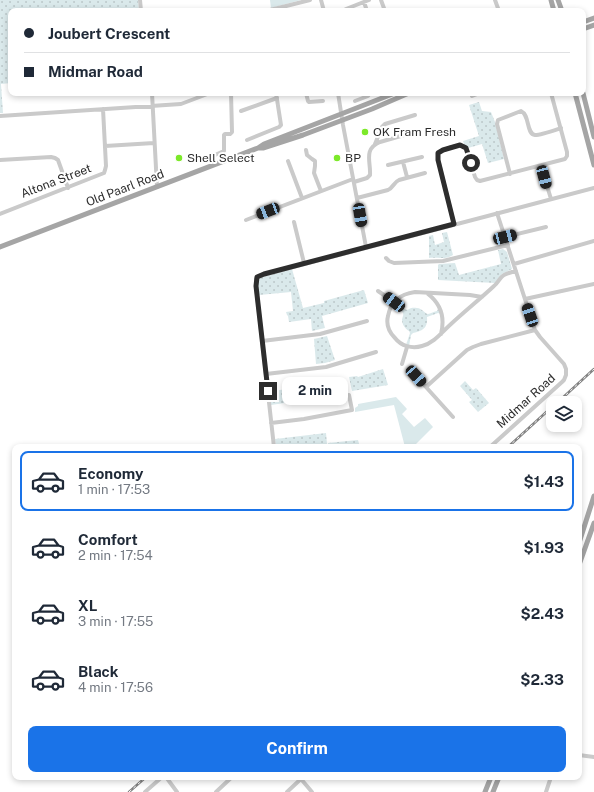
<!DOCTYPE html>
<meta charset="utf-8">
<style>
body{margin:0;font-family:"Public Sans",sans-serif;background:#f2f2f3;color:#1f2937;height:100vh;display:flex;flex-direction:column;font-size:15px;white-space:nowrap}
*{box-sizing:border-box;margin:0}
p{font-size:13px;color:#747a83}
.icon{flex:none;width:22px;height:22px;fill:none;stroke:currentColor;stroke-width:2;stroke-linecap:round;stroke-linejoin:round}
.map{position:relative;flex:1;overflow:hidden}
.drawer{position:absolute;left:12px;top:444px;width:570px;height:336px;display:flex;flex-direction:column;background:#fff;border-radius:8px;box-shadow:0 2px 6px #0003}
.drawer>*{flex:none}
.banner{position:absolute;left:8px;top:8px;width:578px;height:88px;border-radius:8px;box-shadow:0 2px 6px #0003;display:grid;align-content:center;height:88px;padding:0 16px;background:#fff}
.controls{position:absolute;left:546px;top:396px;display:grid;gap:8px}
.controls a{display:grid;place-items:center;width:36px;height:36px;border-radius:8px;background:#fff;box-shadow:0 2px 6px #0003;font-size:20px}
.end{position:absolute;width:18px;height:18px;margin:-9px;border:5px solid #2d2d2d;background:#fff;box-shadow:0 0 0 2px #fff}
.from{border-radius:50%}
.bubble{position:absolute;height:28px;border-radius:8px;background:#fff;box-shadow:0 2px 6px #0003;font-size:13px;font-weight:700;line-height:28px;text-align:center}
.car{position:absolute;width:12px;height:24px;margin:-12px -6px;border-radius:5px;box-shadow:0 0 3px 1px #0007;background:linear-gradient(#222 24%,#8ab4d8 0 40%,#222 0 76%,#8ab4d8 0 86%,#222 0)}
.banner b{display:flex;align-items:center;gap:14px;height:38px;font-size:15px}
.banner b+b{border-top:1px solid #e0e1e3}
.banner i{width:10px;height:10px;background:#1f2937}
ul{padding:7px 0 0;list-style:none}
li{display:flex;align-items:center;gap:12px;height:60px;margin:0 8px 6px;padding:0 8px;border:2px solid transparent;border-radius:8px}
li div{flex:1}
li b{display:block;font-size:15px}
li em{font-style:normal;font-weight:700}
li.on{border-color:#1a73e8}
li>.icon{width:36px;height:36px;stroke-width:1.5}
.button{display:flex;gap:8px;margin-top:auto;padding:8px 16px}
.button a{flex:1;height:46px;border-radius:8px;background:#1a73e8;color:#fff;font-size:16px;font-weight:700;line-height:46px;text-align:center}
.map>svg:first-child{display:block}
</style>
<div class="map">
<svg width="594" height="792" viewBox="0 0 594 792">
<defs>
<pattern id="park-dots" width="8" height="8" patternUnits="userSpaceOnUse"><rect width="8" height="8" fill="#dae9eb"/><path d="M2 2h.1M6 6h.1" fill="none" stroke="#bbc8ca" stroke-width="1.8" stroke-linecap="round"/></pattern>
</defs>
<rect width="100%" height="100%" fill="#fff"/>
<path fill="#dae9eb" d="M 270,0 L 301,0 L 271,8 Z
M 396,397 L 407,409 L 402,414 L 414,427 L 425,418 L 433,427 L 413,447 L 405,447 L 394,405 L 355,412 L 355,408 L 358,406 L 358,404 Z"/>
<path fill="url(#park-dots)" d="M 0,0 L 138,0 L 139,11 L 11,11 L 11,83 L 1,84 L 3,113 L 0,113 Z
M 479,102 L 482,111 L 491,112 L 495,122 L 504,159 L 488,163 L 482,144 L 468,148 L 464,144 L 463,141 L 479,136 L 469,105 Z
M 447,232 L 453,255 C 446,260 437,257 429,258 L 429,236 L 433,235 L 435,245 L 444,242 L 442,233 Z
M 503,249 L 507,252 L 512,269 L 502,274 L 495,283 L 438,280 L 438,265 L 439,264 L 455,263 L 459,275 L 501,264 L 498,250 Z
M 292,269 L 303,308 L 324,303 L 324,301 L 364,290 L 368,303 L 322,316 L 325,328 L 312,331 L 311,319 L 289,322 L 288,316 L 287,315 L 286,312 L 293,311 L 291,292 L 259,295 C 258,288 256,282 261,277 Z
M 396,301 C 398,305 397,303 400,306 C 410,314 407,306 417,308 C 422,308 425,314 428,314 C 430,314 435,311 437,311 L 438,309 L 441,314 L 438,313 L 427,317 C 428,328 423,331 413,333 L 411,335 L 409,346 L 406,345 L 410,333 L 409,331 C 406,329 402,325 402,320 C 402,318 404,315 403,313 C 402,310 396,307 393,306 Z
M 327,336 L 335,360 L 325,363 L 316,364 L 314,339 Z
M 383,369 L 388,385 L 352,391 L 349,377 L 357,376 L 358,377 Z
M 465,381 L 473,390 L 476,388 L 489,403 L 478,412 L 469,402 L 472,400 L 460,386 Z
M 309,387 L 312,399 L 271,405 L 270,391 Z
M 326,433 L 327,444 L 304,447 L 276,447 L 275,439 Z
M 358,440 L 360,447 L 328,447 L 328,443 Z"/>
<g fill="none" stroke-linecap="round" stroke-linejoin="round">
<path stroke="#cacaca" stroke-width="4" d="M 140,0 L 141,11
M 321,0 L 324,11
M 381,0 L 385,11
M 495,0 L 499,11
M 364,2 L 367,11
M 266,11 L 310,0
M 344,11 L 346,9 L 369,0
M 152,93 L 157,187
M 306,93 L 308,101 L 309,102 L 323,101
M 338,93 L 343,125 L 366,247
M 472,96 L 480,93
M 355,101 L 368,96 L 370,93
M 241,111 L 277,98
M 0,116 L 181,104 L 210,93
M 247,140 L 279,127 L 281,125 L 276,93
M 375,144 L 382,127 L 385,124 L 415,115
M 105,146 L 154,143
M 306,150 L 307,155 L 312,159 L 315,161 L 315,166 L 314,173 L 321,191
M 215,155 L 224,151 L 224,135 L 225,134 L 230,134 L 232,132 L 231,93
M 0,160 L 51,157 L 55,158 L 58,160 L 68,188
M 288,161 L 302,198
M 403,162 L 407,177
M 388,165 L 422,157
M 541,166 L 551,199
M 510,174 L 497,124 L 498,120 L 521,111 C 530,115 526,134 535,135 C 541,135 555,130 561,128
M 354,182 L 367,178 L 370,175 C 371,162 363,149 380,142 L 418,131
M 357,198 L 388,190 C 393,188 394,182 399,180 L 425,173
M 0,214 L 104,173 L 105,170 L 106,166 L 103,109
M 246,220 L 353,179
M 294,222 L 304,263
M 454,224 L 438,159 L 438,153 C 445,149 456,145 464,146 L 467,150 L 475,177 L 477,180 L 480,181 L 565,159 L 567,156 L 567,152 L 551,93
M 505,237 L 546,227
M 386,258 L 389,261 L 394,263 L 443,261 L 508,245
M 514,264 L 594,241
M 378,291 L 394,302
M 428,294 C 441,304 445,318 441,334
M 482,297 L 470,295 L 415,292 C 401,294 391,300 388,316 C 386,324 389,332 395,338 C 401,346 412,349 422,346 C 434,343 442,332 451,324 C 465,311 480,299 494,286 C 498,283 500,277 504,275 C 508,273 512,272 516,271
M 525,299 L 594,284
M 262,341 L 320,334 L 367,321
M 402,364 L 407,347
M 266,374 L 326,367 L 376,352
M 416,376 L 453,417
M 426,387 L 467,350 L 473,347 L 481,344 L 535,330
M 271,423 L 304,419 L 352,410 L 349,395
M 274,447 L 256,286 L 256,279 L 259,276 L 594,188
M 490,447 L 562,382 L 564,380 L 566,375 L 566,369 L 564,364 L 540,337 L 535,330 L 497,213
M 579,755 L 594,757
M 166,777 L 177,792
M 301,779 L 312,792
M 145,792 L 162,777
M 216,792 L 232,777
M 287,792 L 303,777
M 546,792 L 551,777"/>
<path stroke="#a5a5a5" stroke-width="5" d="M 551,0 L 554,11
M 558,0 L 562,11
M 583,22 L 594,18
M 583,29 L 594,25
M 575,93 L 594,165
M 583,93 L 594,137
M 258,148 L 263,148 L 303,135 L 372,109 L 409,93
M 0,247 L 258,148 L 264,144 L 395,93
M 579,543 L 594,496
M 579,565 L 594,523
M 485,792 L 491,777
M 493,792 L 499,777"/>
<g stroke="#828282" stroke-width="2.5">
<path id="rail" d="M 557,403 L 594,369
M 508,447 L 553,406
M 129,792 L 146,777"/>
</g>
<use href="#rail" stroke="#fff" stroke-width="1" stroke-dasharray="3" stroke-linecap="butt"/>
</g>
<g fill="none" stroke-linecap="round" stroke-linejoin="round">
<path stroke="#2d2d2d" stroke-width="5" d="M 268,391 L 256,286 L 257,277 L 264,274 L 454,224 L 438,160 L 438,153 L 443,150 L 460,145 L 466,148 L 471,163"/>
</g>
<g fill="#7ce929" stroke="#fff" stroke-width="1.5">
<circle cx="365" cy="132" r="4"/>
<circle cx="179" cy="158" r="4"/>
<circle cx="337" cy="158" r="4"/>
</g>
<g text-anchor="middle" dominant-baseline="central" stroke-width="4" stroke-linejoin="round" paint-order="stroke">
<g font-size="12" fill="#2d2d2d" stroke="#fff" text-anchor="start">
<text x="373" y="132">OK Fram Fresh</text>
<text x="187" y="158">Shell Select</text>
<text x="345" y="158">BP</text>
</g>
<g font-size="12" fill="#2d2d2d" stroke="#fff">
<text transform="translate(56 181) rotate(-21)">Altona Street</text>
<text transform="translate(125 188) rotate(-21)">Old Paarl Road</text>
<text transform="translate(526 401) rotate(-42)">Midmar Road</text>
</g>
</g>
</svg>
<div class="controls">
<a><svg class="icon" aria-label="layers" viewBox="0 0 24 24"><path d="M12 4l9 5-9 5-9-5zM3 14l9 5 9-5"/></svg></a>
</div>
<i class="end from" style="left:471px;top:163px"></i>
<i class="end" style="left:268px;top:391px"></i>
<div class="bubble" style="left:282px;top:377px;width:66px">2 min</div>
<i class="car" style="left:544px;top:177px;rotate:165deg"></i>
<i class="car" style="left:268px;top:211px;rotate:249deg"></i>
<i class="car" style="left:360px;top:215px;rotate:170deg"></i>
<i class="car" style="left:505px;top:237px;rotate:76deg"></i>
<i class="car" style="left:394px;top:302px;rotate:307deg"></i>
<i class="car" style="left:530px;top:315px;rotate:341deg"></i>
<i class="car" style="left:416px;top:376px;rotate:138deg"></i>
<div class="banner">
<b><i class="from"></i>Joubert Crescent</b>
<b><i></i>Midmar Road</b>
</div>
<section class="drawer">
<ul>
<li class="on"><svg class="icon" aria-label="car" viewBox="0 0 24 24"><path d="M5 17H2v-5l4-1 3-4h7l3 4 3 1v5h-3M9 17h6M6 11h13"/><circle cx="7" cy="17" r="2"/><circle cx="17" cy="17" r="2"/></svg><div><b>Economy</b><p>1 min · 17:53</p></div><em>$1.43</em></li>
<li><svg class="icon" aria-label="car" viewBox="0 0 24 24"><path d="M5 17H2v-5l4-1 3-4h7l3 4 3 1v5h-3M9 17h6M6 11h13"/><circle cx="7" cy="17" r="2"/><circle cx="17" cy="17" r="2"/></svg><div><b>Comfort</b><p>2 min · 17:54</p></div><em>$1.93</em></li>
<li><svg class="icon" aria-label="car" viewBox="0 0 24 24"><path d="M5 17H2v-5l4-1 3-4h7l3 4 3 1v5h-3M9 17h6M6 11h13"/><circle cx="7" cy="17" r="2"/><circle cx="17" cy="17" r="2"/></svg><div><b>XL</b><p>3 min · 17:55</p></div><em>$2.43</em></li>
<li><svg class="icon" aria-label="car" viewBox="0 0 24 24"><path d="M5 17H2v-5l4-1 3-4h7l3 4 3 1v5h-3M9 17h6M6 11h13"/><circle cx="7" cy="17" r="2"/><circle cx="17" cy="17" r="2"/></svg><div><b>Black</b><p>4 min · 17:56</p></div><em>$2.33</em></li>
</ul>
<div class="button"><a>Confirm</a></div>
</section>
</div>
